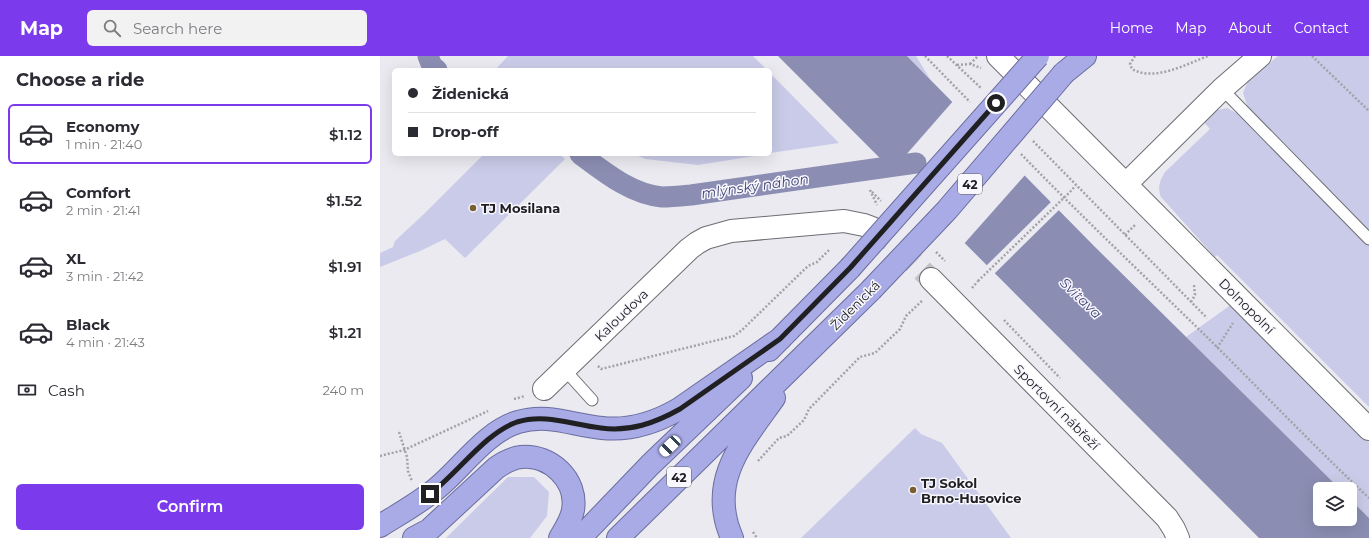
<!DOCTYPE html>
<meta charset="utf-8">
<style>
body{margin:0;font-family:Montserrat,sans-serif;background:#f2f2f3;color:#2b2b33;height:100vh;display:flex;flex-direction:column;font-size:15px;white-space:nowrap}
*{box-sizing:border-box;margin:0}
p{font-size:13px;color:#7c7c81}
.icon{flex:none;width:22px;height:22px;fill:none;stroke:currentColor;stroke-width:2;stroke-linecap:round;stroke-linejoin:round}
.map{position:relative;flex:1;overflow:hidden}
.panel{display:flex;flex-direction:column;background:#fff;width:380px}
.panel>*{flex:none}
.banner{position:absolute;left:12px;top:12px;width:380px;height:88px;border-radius:6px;box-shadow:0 4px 16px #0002;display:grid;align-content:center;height:88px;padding:0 16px;background:#fff}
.fabs{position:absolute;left:933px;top:426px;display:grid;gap:8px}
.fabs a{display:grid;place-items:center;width:44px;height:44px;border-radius:6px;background:#fff;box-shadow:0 4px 16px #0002;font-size:20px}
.end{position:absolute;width:18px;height:18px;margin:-9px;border:5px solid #202023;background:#fff;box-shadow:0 0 0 2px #fff}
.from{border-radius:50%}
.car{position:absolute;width:12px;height:24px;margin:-12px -6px;border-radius:5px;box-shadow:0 0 3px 1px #0007;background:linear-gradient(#fff 24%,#345 0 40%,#fff 0 76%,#345 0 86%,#fff 0)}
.banner b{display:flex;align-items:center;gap:14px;height:38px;font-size:15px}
.banner b+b{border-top:1px solid #e1e1e2}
.banner i{width:10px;height:10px;background:#2b2b33}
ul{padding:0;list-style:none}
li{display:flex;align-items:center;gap:12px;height:60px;margin:0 8px 6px;padding:0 8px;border:2px solid transparent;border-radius:6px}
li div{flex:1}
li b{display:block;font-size:15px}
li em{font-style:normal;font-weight:600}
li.selected{border-color:#7c3aed}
li>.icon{width:36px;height:36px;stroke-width:1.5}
h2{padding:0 16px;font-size:18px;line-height:48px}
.pay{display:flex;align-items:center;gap:10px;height:44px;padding:0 16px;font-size:15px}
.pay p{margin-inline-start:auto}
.primary-button{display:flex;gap:8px;margin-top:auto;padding:8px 16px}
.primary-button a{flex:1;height:46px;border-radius:6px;background:#7c3aed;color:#fff;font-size:16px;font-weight:600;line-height:46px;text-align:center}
header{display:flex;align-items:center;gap:24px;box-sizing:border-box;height:56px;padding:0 20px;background:#7c3aed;color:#fff}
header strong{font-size:19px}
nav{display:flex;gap:22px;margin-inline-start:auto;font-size:14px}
.search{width:280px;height:36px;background:#f2f2f3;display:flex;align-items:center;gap:10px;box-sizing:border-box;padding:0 14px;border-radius:6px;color:#7c7c81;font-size:15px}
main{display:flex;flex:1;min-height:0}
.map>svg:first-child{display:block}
</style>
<header>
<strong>Map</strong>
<div class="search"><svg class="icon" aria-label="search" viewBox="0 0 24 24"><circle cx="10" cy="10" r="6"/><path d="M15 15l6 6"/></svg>Search here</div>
<nav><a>Home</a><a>Map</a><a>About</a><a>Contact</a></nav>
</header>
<main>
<section class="panel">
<h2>Choose a ride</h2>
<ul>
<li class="selected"><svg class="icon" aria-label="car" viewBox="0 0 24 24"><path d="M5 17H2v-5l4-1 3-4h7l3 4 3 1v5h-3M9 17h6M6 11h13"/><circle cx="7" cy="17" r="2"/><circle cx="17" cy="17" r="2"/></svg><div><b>Economy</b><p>1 min · 21:40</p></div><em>$1.12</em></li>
<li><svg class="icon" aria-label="car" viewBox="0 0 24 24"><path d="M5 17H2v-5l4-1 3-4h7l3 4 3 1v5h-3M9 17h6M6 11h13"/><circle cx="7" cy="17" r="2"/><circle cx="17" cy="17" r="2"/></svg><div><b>Comfort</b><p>2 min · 21:41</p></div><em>$1.52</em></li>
<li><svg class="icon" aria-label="car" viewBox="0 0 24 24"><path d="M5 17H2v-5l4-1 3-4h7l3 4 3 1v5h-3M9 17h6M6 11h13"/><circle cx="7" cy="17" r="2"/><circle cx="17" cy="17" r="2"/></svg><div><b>XL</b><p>3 min · 21:42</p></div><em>$1.91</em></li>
<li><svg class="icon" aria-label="car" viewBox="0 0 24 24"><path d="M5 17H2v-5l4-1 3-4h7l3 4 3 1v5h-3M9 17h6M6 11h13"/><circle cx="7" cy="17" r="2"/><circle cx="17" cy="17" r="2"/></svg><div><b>Black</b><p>4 min · 21:43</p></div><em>$1.21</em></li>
</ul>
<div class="pay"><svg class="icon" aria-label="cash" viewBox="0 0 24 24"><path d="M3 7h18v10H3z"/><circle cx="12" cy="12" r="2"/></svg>Cash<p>240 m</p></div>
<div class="primary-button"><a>Confirm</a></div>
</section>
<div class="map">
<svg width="989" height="482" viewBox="0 0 989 482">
<rect width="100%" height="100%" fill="#eaeaf0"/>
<path fill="#c9cbe8" d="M 128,0 L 373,0 L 387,14 L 115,14 Z
M 527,0 L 536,0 L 550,23 Z
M 898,0 L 989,0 L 989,175 L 868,52 L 863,37 L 868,25 Z
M 390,17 L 459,87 L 390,97 Z
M 847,52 L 860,59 L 989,189 L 989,351 L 837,199 L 835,201 L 781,141 C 777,131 780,124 785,116 L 830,73 L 822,64 L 830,56 Z
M 104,98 L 179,98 L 185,103 L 85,202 L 65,183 L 40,195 L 0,211 L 0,197 L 13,191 L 15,185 L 45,157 Z
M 254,98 L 387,98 L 318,109 L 265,103 Z
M 852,248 L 989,386 L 989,462 L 970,443 L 970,433 L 960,433 L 806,281 Z
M 535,372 L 541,378 L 562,387 L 631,482 L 421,482 Z
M 128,421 L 154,421 L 169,436 L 167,460 L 150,482 L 66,482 Z"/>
<path fill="#8b8eb2" d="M 398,0 L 527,0 L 714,190 L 960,433 L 940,433 L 940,463 L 970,463 L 970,443 L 989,462 L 989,482 L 879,482 Z"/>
<path fill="#eaeaf0" d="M 574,44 L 646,118 L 583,189 L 511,116 Z
M 672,145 L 680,153 L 613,219 L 605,211 Z"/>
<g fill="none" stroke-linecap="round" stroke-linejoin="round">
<path stroke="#8b8eb2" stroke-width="21" d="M 48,0 L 52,10 L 57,14
M 200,98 C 224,116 251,138 282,141 C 292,141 301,140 311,139 L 536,107"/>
<path stroke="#c2c2c7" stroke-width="22" stroke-dasharray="22 11" stroke-linecap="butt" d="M 492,172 L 510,184 L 551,223"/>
<g stroke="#6d6e73" stroke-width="13">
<path id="service" d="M 842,33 L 989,183
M 184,313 L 212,344"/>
</g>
<g stroke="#6d6e73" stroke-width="24">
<path id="minor" d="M 618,0 L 989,373
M 746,128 L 842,33 L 880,0
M 551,223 L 787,462 L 794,473 L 798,482
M 164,333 L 309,193 L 317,187 L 326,182 L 351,175 L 464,165 L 484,169 L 492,172"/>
</g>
<g stroke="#6b6d9e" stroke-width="24">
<path id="trunk" d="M 684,17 L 705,0
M 389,294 L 470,212
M 0,470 C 19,458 39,447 56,433 C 82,412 105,376 138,366 C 168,357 192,369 222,372 C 250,375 275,367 299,353 L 400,283
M 34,482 L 49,474 L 116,412 C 123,407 132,402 141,401 C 170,398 198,424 193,454 C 191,465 185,473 180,482
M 200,482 L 270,409 L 361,322
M 238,482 L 491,234
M 352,482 C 327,425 362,387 394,342"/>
</g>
<path stroke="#a2a2a7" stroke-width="2.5" stroke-dasharray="2 2" stroke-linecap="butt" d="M 545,0 L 590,46
M 567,0 L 602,33
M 755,0 L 750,8 L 752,13 C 774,26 807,8 828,0
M 932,0 L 989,55
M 590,8 L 597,1
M 577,9 L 590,8 L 601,12
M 653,85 L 827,262
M 641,98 C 705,164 772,227 837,291 C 888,342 937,393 989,442
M 490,134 L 497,149
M 492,136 L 501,145
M 690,136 L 696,129
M 745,179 L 756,168
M 556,196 L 565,205
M 592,232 L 598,225
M 811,246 L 815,239 L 814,229
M 624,264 L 680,322
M 837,292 L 853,267
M 218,310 L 221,313 L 354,280 L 362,274 L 428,210 L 437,206 L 450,193
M 134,343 L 145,340
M 19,376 L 27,401 L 28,415 L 32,425
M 0,400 L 24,394 L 108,355
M 378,405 L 399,382 L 407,380 L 424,364 L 429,353 L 480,301 L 495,297 L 520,273 L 526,260 L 543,244
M 373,476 L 377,482"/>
<use href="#service" stroke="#fff" stroke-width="11"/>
<use href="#minor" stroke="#fff" stroke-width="22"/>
<use href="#trunk" stroke="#a8abe6" stroke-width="22"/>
<g stroke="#6b6d9e" stroke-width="24" stroke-linecap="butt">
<path id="trunk-bridge" d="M 470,212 L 658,0
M 491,234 L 567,154 L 684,17"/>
</g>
<path stroke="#a2a2a7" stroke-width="2.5" stroke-dasharray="2 2" stroke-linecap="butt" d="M 598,225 L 690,136"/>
<use href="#trunk-bridge" stroke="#a8abe6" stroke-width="22"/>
</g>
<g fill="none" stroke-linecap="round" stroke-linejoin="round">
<path stroke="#202023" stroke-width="5" d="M 50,438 C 78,417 105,377 137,366 C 166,357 192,369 221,372 C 250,376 275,367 300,353 L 400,283 L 470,212 L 616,47"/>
</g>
<g fill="#7a5d31" stroke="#f7f7fd" stroke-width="1.5">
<circle cx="93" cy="152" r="4"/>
<circle cx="533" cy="434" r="4"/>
</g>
<g text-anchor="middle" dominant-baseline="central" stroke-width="3" stroke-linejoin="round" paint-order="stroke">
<g fill="#f7f7fd" stroke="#606064" stroke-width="1">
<rect x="578" y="118" width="24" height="20" rx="3"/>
<rect x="287" y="411" width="24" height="20" rx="3"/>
</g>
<g font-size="12" font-weight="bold" fill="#202023">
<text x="590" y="128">42</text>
<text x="299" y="421">42</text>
</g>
<g font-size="13" font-weight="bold" fill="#202023" stroke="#f7f7fd" text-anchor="start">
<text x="101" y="152">TJ Mosilana</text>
<text x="541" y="427">TJ Sokol<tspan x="541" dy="15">Brno-Husovice</tspan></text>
</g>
<g font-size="13" fill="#202023" stroke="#f7f7fd">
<text transform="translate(475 249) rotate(-45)">Židenická</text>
<text transform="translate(867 250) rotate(45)">Dolnopolní</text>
<text transform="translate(241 259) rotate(-44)">Kaloudova</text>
<text transform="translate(677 351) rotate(45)">Sportovní nábřeží</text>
</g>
<g font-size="14" font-style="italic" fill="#46477a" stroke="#f7f7fd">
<text transform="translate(375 130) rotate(-8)">mlýnský náhon</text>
<text transform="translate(701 242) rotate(44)">Svitava</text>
</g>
</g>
</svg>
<div class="fabs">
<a><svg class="icon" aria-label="layers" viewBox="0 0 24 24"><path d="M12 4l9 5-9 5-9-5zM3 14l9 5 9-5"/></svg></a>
</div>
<i class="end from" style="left:616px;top:47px"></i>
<i class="end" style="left:50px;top:438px"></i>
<i class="car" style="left:290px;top:390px;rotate:226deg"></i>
<div class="banner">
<b><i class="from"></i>Židenická</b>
<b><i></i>Drop-off</b>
</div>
</div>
</main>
